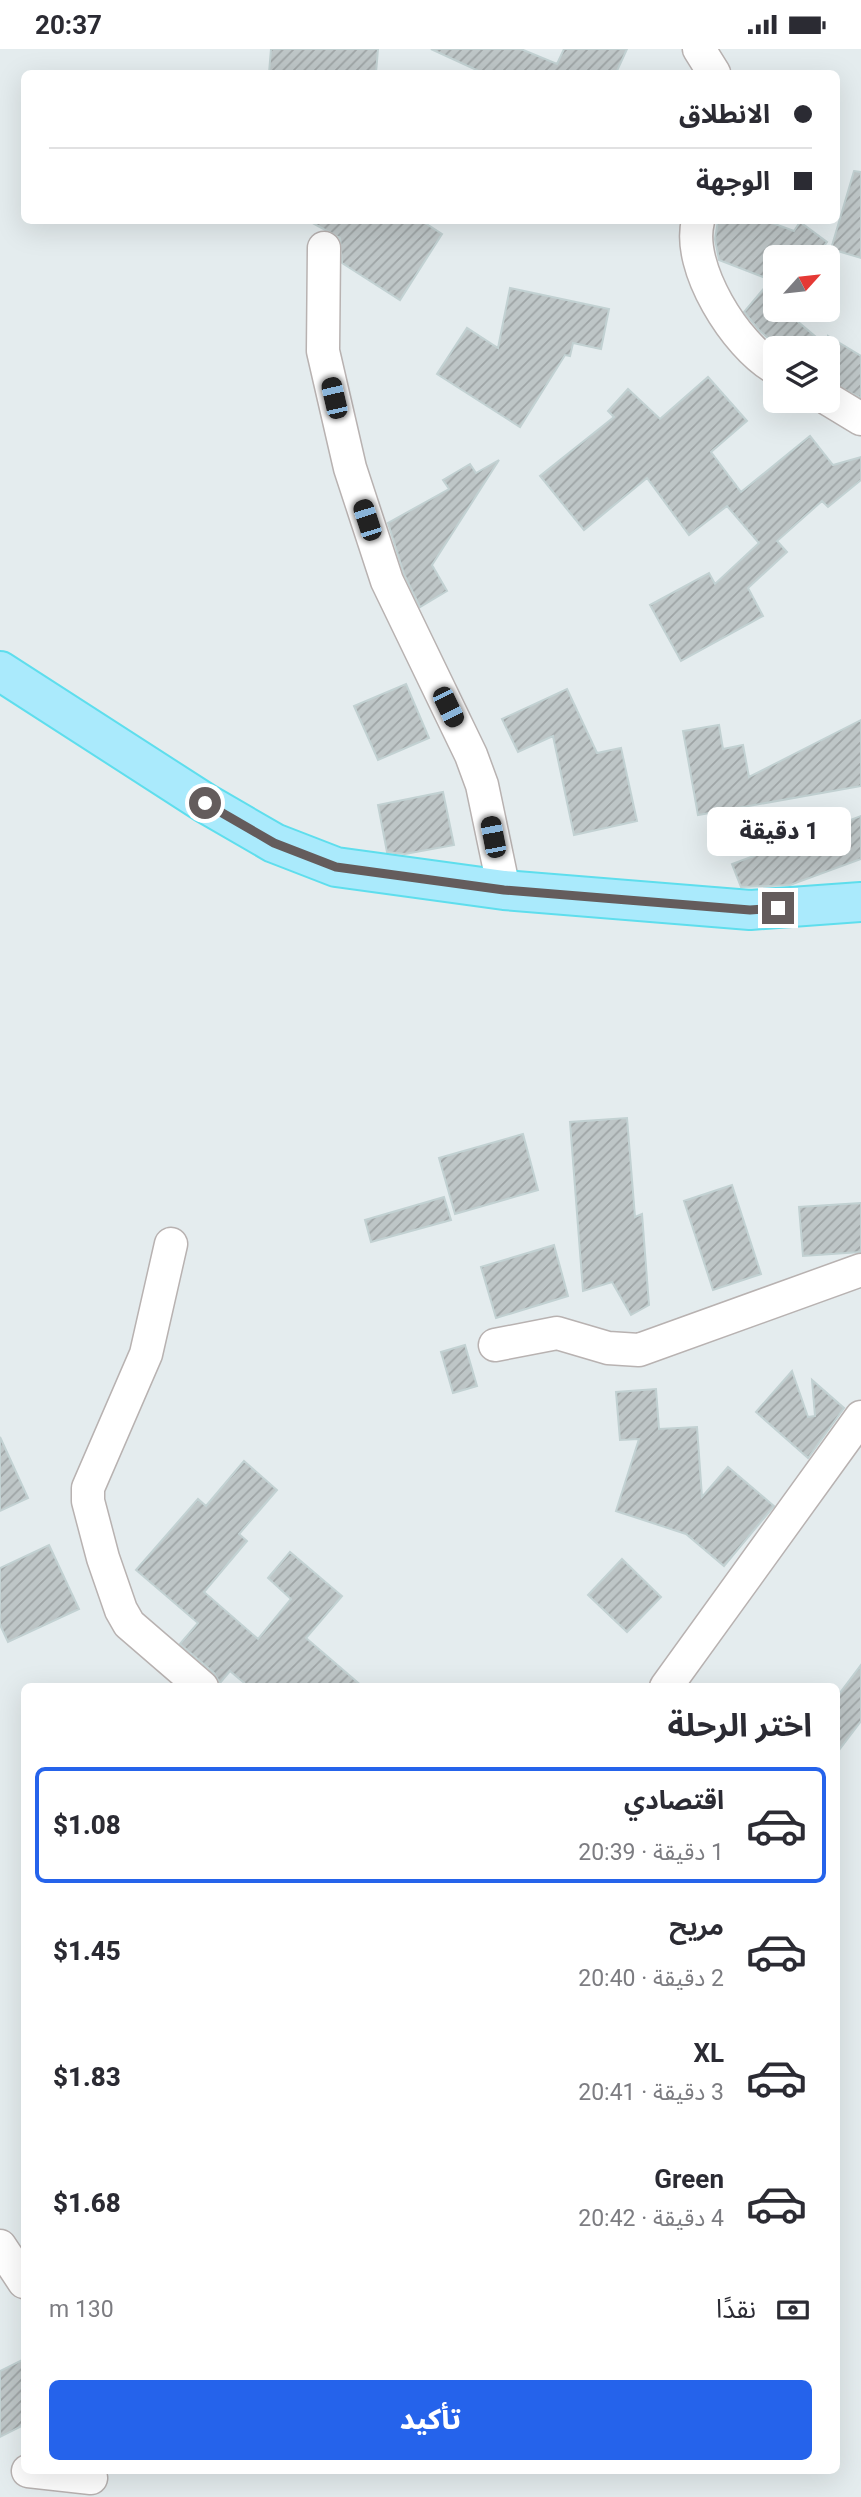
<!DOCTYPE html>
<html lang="ar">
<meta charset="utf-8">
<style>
body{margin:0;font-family:Roboto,"Noto Sans Arabic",sans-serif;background:#f7f7f7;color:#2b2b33;direction:rtl;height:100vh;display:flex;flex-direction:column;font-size:26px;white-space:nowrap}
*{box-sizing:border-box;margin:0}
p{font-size:23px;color:#7c7c81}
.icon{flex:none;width:38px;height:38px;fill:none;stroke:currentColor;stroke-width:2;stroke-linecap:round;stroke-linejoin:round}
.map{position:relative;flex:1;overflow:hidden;direction:ltr}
.sheet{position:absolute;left:21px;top:1634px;width:819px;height:791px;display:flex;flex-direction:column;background:#fff;border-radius:10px;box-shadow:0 7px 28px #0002;direction:rtl}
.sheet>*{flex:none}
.banner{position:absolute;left:21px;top:21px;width:819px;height:154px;border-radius:10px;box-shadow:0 7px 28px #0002;direction:rtl;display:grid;align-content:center;height:154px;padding:0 28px;background:#fff}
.needle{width:46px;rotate:63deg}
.controls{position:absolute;left:763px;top:196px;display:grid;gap:14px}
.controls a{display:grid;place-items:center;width:77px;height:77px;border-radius:10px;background:#fff;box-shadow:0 7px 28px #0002;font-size:35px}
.end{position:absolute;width:32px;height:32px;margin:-16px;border:9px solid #645c5c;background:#fff;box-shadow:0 0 0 4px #fff}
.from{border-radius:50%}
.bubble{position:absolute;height:49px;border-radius:10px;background:#fff;box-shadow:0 7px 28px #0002;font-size:23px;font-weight:800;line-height:49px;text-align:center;direction:rtl}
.car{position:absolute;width:21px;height:42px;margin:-21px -10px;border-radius:9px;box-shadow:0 0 5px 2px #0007;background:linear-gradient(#222 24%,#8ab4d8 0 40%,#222 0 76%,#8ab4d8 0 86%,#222 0)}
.banner b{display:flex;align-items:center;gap:24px;height:66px;font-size:26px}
.banner b+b{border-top:2px solid #e1e1e2}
.banner i{width:18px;height:18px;background:#2b2b33}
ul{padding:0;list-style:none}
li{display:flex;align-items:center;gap:21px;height:116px;margin:0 14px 10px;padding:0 14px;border:4px solid transparent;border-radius:10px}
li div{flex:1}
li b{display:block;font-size:26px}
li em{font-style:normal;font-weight:800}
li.current{border-color:#2563eb}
li>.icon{width:63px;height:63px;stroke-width:1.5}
h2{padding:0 28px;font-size:32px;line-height:84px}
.pay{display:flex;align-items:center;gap:18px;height:77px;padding:0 28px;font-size:26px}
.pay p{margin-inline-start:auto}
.button{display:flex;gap:14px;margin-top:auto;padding:14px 28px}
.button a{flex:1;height:80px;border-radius:10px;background:#2563eb;color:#fff;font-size:28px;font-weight:800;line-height:80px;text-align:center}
.status{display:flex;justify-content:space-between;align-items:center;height:49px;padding:0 35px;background:#fff;direction:ltr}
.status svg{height:19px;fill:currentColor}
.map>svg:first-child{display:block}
</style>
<div class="status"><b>20:37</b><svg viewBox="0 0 49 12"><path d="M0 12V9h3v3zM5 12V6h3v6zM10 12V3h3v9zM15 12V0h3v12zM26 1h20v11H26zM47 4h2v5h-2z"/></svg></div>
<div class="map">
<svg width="861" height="2448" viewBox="0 0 861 2448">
<defs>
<pattern id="building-hatch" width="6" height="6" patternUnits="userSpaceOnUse" patternTransform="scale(1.75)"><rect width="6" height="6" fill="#bec6c7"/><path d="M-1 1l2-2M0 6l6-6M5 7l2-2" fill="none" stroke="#9ea4a5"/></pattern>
</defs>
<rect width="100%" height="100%" fill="#e4ecee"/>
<path fill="url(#building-hatch)" stroke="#c2d1d2" stroke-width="2" d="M 271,0 L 378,0 L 376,24 L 269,24 Z
M 431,0 L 521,0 L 557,15 L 564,0 L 627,0 L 616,24 L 483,24 Z
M 854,122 L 861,123 L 861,209 L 831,200 Z
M 309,172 L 422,172 L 442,185 L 400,251 L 342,214 L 340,189 Z
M 718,172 L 767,172 L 794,182 L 800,173 L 827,193 L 816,208 L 775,208 L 775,261 L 784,261 L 828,298 L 828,287 L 861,307 L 861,349 L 828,332 L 828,299 L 779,299 L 759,281 L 744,263 L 771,231 L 719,211 L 715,190 Z
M 510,239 L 609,260 L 601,300 L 573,294 L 570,307 L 565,306 L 520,378 L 437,325 L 467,279 L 498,299 Z
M 708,328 L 747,372 L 711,403 L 741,443 L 810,387 L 833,416 L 861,408 L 861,431 L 828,458 L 822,452 L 777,492 L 787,503 L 748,539 L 763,567 L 681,612 L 650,556 L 709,524 L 715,535 L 759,494 L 727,457 L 689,486 L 647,429 L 584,481 L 540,427 L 614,368 L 608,362 L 628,340 L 660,370 Z
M 499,411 L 432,516 L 447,542 L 420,558 L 404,525 L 388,474 L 449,440 L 443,431 L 470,415 L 476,424 Z
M 406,635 L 429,689 L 378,711 L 354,657 Z
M 567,640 L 597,704 L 621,699 L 637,772 L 574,786 L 553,687 L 518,703 L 502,670 Z
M 861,671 L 861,737 L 698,766 L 683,682 L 719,676 L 723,700 L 743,696 L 749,728 Z
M 443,743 L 454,796 L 405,805 L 387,803 L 378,756 Z
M 861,767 L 861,810 L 790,836 L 741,838 L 732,815 Z
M 627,1069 L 635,1168 L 642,1165 L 649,1256 L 631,1266 L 612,1233 L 583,1242 L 570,1073 Z
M 523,1085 L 538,1141 L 455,1165 L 439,1109 Z
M 732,1136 L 761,1225 L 713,1241 L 684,1152 Z
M 444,1148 L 451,1171 L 371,1193 L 365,1171 Z
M 861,1154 L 861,1203 L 803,1207 L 799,1158 Z
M 554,1196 L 568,1247 L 496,1269 L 481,1218 Z
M 465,1296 L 477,1337 L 453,1344 L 441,1303 Z
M 792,1322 L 808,1368 L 815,1367 L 812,1331 L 844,1359 L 808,1409 L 756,1363 Z
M 656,1340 L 659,1380 L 697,1378 L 702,1448 L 728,1418 L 774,1457 L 724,1517 L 686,1485 L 616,1462 L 639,1390 L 620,1391 L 616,1343 Z
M 0,1388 L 28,1449 L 0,1462 Z
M 244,1412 L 277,1441 L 239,1485 L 247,1492 L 204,1543 L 258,1590 L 291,1550 L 268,1529 L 290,1503 L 342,1547 L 306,1589 L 363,1638 L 249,1638 L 230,1622 L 220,1634 L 214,1624 L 180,1595 L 198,1574 L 136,1521 L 198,1450 L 206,1457 Z
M 49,1496 L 79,1560 L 8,1593 L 0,1576 L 0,1519 Z
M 622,1510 L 661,1548 L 627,1583 L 588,1546 Z
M 861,1616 L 861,1672 L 836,1705 L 836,1649 Z
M 24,2310 L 24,2376 L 0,2388 L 0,2322 Z"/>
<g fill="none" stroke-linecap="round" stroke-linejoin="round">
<g stroke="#b8b2b1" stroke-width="35">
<path id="minor" d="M 699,0 L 714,24
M 698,172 C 686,218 736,297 775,319
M 324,199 L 323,302 L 350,419 L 387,532 L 471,706 L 482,736 L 504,841
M 828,350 L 861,370
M 171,1195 L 146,1305 L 88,1439 L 88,1452 L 103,1509 L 121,1561 L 129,1575 L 202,1638
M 495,1296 L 557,1284 L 608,1299 L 639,1301 L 861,1221
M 666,1638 L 861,1368
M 0,2197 L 24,2233
M 28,2422 L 91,2429"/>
</g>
<g stroke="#5edeed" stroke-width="42">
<path id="major" d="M 0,622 L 205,754 L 274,794 L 336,818 L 504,841 L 750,861 L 861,853"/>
</g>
<use href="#minor" stroke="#fff" stroke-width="32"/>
<use href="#major" stroke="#aaeafc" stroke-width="38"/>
</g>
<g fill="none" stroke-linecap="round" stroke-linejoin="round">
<path stroke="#645c5c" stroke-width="9" d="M 205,754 L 274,794 L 336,818 L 504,841 L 750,861 L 778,859"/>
</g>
</svg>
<div class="controls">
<a><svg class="needle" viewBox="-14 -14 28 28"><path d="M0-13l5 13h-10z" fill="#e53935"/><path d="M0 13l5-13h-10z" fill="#7c7c81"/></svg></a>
<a><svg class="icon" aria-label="layers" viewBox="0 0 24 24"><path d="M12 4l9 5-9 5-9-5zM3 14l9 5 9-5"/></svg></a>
</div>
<i class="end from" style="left:205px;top:754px"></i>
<i class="end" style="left:778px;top:859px"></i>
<div class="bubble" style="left:707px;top:758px;width:144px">1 دقيقة</div>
<i class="car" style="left:334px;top:349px;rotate:347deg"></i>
<i class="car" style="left:367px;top:471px;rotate:342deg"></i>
<i class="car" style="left:448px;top:658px;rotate:154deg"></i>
<i class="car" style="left:493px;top:788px;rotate:349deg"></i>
<div class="banner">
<b><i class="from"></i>الانطلاق</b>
<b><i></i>الوجهة</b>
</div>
<section class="sheet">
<h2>اختر الرحلة</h2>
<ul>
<li class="current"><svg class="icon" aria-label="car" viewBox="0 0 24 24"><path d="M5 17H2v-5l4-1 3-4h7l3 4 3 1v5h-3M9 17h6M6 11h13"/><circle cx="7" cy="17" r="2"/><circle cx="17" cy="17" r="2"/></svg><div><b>اقتصادي</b><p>1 دقيقة · 20:39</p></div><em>$1.08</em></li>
<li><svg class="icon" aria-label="car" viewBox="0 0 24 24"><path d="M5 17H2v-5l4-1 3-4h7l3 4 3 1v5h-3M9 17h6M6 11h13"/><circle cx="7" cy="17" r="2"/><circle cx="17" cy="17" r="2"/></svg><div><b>مريح</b><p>2 دقيقة · 20:40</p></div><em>$1.45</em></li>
<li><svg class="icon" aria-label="car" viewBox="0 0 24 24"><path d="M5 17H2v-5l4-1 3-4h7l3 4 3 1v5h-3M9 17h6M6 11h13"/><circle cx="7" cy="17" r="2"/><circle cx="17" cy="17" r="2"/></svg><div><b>XL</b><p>3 دقيقة · 20:41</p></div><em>$1.83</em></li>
<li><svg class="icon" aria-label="car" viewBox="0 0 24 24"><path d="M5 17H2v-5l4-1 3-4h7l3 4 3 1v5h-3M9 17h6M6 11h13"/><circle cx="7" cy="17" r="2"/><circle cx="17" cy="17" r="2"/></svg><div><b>Green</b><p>4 دقيقة · 20:42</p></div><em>$1.68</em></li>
</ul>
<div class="pay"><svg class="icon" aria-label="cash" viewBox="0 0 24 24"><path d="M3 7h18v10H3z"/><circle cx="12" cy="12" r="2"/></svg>نقدًا<p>130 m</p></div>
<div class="button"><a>تأكيد</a></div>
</section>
</div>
